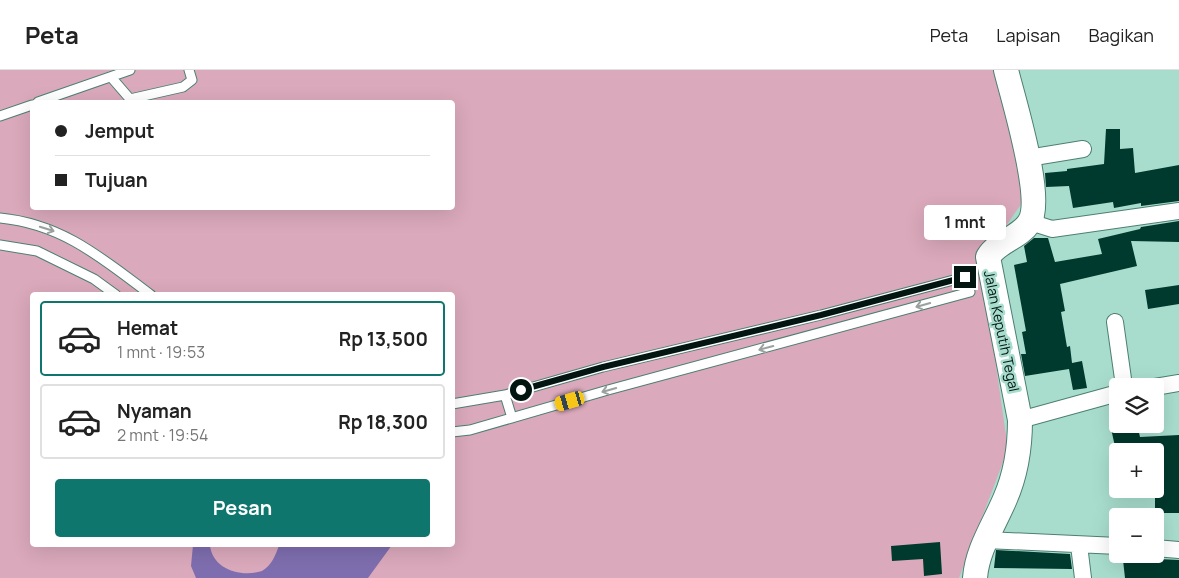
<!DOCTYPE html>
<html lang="id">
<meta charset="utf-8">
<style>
body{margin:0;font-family:Manrope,sans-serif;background:#f6f6f6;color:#222;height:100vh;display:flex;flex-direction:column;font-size:19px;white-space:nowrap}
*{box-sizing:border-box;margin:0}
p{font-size:16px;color:#767676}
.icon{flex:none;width:28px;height:28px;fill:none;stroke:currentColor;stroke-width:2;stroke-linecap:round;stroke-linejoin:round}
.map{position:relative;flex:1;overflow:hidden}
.sheet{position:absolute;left:30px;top:222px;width:425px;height:255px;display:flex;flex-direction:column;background:#fff;border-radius:5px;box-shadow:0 5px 20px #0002}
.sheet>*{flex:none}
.hud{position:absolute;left:30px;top:30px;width:425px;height:110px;border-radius:5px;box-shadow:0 5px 20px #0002;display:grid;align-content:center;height:110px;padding:0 25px;background:#fff}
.buttons{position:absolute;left:1109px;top:308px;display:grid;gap:10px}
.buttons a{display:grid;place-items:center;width:55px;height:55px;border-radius:5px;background:#fff;box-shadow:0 5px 20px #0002;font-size:25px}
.end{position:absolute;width:22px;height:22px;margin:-11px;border:6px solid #021510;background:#fff;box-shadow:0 0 0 2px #fff}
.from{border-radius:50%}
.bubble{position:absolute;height:35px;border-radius:5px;background:#fff;box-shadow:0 5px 20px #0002;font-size:16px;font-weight:700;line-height:35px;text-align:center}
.car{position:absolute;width:15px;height:30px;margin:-15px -8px;border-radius:6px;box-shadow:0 0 4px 1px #0007;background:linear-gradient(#f5c518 24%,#345 0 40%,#f5c518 0 76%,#345 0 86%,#f5c518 0)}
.hud b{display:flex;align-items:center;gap:18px;height:48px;font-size:19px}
.hud b+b{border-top:1px solid #e0e0e0}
.hud i{width:12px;height:12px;background:#222}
ul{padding:9px 0 0;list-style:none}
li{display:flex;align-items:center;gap:15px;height:75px;margin:0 10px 8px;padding:0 15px;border:2px solid #e0e0e0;border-radius:5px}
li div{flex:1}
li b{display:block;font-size:19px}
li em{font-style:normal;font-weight:700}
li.current{border-color:#0f766e}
li>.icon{width:45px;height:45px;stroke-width:1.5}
.button{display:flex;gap:10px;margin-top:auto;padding:10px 25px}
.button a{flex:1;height:58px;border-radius:5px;background:#0f766e;color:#fff;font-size:20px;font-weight:700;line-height:58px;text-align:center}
header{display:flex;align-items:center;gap:30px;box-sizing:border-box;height:70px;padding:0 25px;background:#fff;border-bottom:1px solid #e0e0e0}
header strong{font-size:24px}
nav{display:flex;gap:28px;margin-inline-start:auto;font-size:18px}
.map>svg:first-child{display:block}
</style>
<header>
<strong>Peta</strong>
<nav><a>Peta</a><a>Lapisan</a><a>Bagikan</a></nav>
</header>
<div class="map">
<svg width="1179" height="508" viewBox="0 0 1179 508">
<rect width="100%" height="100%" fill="#a8ddcd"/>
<path fill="#daa9bb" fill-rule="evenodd" d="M 0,0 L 997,0 L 1026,127 L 981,192 L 1008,379 L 959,508 L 0,508 ZM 32,32 L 452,32 L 452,138 L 32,138 ZM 32,225 L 452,225 L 452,475 L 32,475 Z"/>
<path fill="#7e6eaf" d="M 193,475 L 210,475 C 212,499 241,508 262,501 C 271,496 276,485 279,475 L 392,475 L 368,508 L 196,508 L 191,496 Z"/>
<path fill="#00392d" d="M 1106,59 L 1120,59 L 1120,79 L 1133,78 L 1135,103 L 1179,95 L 1179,131 L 1141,136 L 1141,133 L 1114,138 L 1113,132 L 1073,138 L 1069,116 L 1046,117 L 1045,103 L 1067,101 L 1067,99 L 1104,94 Z
M 1179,151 L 1179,172 L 1131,171 L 1137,196 L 1060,214 L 1065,241 L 1061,242 L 1067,277 L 1070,276 L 1072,293 L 1082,291 L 1087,318 L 1073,320 L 1069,299 L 1025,306 L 1021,284 L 1026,284 L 1022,262 L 1026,261 L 1014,195 L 1027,192 L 1024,176 L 1034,168 L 1048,168 L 1055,192 L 1102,184 L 1098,169 L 1140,159 L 1141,157 Z
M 1179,215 L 1179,234 L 1148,239 L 1145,220 Z
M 1110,354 L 1137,354 L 1140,367 L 1179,365 L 1179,443 L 1155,443 L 1155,381 L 1116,381 Z
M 940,472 L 942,504 L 924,506 L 923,489 L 892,491 L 891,476 Z
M 996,480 L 1070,484 L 1072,499 L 994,498 Z
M 1138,488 L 1179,490 L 1179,508 L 1125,508 L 1123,490 Z"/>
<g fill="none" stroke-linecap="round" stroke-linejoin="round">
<g stroke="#4d7f71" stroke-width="11">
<path id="service" d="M 111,7 L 130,29 L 183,17 L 192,10 L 189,0
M 38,32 L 130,0
M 0,46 L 32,35
M 0,148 C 63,154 103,189 151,225
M 0,175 L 37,181 L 94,209 L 116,225
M 505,325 L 512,348
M 452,334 L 505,325 L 603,297 L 821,245 L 965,207 L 970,222 L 608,320 L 470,360 L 452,362"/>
</g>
<g stroke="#4d7f71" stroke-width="18">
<path id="minor" d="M 1028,88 L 1083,79
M 1030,152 L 1052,159 L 1179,141
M 1115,252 L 1124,316
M 1155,317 L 1179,313
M 1020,350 L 1118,323
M 986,470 L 1118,476
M 1079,475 L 1083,508
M 1155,478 L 1179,480"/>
</g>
<g stroke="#4d7f71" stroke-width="26">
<path id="secondary" d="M 975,508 C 977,480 994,455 1005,429 C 1016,404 1020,377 1020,350 L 988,187 C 998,171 1019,168 1029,153 C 1045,130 1013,29 1006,0"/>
</g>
<use href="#service" stroke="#fff" stroke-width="9"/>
<use href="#minor" stroke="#fff" stroke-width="16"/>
<use href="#secondary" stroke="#fff" stroke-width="24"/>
</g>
<defs><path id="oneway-shaft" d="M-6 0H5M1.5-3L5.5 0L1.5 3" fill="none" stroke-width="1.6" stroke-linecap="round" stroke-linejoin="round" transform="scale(1.25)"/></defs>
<g stroke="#9aa19f">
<use href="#oneway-shaft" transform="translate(47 159) rotate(17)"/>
<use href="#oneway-shaft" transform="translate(923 235) rotate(164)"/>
<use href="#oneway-shaft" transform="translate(766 278) rotate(165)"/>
<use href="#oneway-shaft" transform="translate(609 320) rotate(164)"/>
</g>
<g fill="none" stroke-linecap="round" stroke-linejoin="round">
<path stroke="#021510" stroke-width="6" d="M 521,320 L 603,297 L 821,245 L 965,207"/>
</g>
<g text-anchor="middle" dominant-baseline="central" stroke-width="5" stroke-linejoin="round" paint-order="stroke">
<g font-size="14" fill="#021510" stroke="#a8ddcd">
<text transform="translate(1002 261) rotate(78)">Jalan Keputih Tegal</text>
</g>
</g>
</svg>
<div class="buttons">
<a><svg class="icon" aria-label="layers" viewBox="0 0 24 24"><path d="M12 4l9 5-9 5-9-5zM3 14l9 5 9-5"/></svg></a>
<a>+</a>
<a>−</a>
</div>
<i class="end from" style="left:521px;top:320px"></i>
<i class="end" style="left:965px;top:207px"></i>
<div class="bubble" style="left:924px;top:135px;width:82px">1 mnt</div>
<i class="car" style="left:570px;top:331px;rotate:254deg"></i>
<div class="hud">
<b><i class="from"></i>Jemput</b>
<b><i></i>Tujuan</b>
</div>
<section class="sheet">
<ul>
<li class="current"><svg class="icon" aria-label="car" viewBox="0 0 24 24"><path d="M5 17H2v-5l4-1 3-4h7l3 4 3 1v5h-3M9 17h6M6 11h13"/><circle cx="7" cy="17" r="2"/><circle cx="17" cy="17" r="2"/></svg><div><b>Hemat</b><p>1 mnt · 19:53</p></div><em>Rp 13,500</em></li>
<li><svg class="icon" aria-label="car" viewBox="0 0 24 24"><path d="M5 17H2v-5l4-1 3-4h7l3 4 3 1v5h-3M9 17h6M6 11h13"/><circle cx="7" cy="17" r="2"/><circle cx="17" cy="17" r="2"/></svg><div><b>Nyaman</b><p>2 mnt · 19:54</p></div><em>Rp 18,300</em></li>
</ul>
<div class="button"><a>Pesan</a></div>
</section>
</div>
